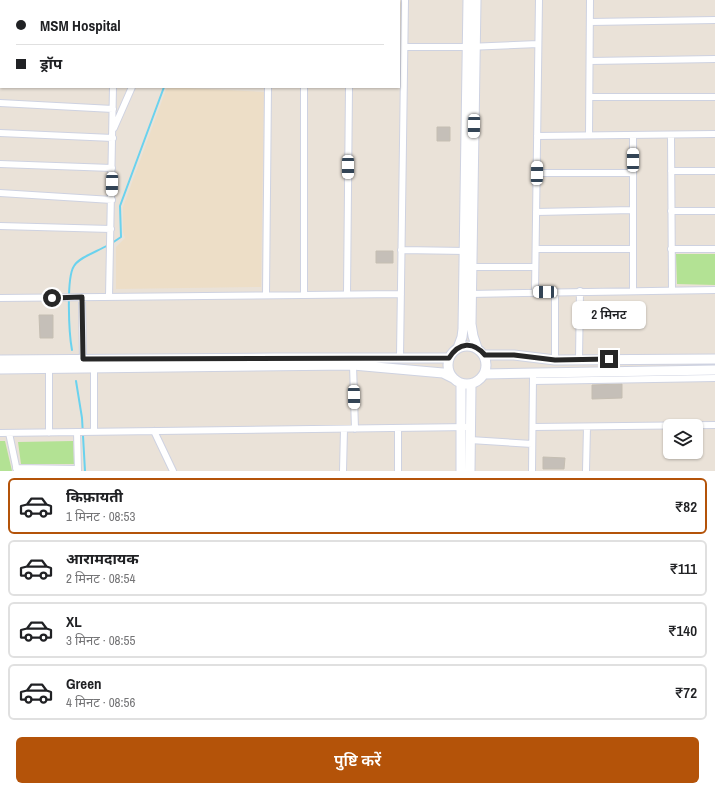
<!DOCTYPE html>
<html lang="hi">
<meta charset="utf-8">
<style>
body{margin:0;font-family:"Archivo Narrow","Noto Sans Devanagari",sans-serif;background:#f2f2f2;color:#202124;height:100vh;display:flex;flex-direction:column;font-size:15px;white-space:nowrap}
*{box-sizing:border-box;margin:0}
p{font-size:13px;color:#757577}
.icon{flex:none;width:22px;height:22px;fill:none;stroke:currentColor;stroke-width:2;stroke-linecap:round;stroke-linejoin:round}
.map{position:relative;height:471px;overflow:hidden}
.drawer{display:flex;flex-direction:column;background:#fff;flex:1}
.drawer>*{flex:none}
.top-card{position:absolute;left:0px;top:0px;width:400px;height:88px;box-shadow:0 1px 3px #0004;display:grid;align-content:center;height:88px;padding:0 16px;background:#fff}
.fabs{position:absolute;left:663px;top:419px;display:grid;gap:8px}
.fabs a{display:grid;place-items:center;width:40px;height:40px;border-radius:6px;background:#fff;box-shadow:0 1px 3px #0004;font-size:20px}
.end{position:absolute;width:18px;height:18px;margin:-9px;border:5px solid #272727;background:#fff;box-shadow:0 0 0 2px #fff}
.from{border-radius:50%}
.bubble{position:absolute;height:28px;border-radius:6px;background:#fff;box-shadow:0 1px 3px #0004;font-size:13px;font-weight:600;line-height:28px;text-align:center}
.car{position:absolute;width:12px;height:24px;margin:-12px -6px;border-radius:5px;box-shadow:0 0 3px 1px #0007;background:linear-gradient(#fff 24%,#345 0 40%,#fff 0 76%,#345 0 86%,#fff 0)}
.top-card b{display:flex;align-items:center;gap:14px;height:38px;font-size:15px}
.top-card b+b{border-top:1px solid #e0e0e0}
.top-card i{width:10px;height:10px;background:#202124}
ul{padding:7px 0 0;list-style:none}
li{display:flex;align-items:center;gap:12px;height:56px;margin:0 8px 6px;padding:0 8px;border:2px solid #e0e0e0;border-radius:6px}
li div{flex:1}
li b{display:block;font-size:15px}
li em{font-style:normal;font-weight:600}
li.on{border-color:#b45309}
li>.icon{width:36px;height:36px;stroke-width:1.5}
.primary-button{display:flex;gap:8px;margin-top:auto;padding:8px 16px}
.primary-button a{flex:1;height:46px;border-radius:6px;background:#b45309;color:#fff;font-size:16px;font-weight:600;line-height:46px;text-align:center}
.map>svg:first-child{display:block}
</style>
<div class="map">
<svg width="715" height="471" viewBox="0 0 715 471">
<rect width="100%" height="100%" fill="#eae2d8"/>
<path fill="#eddec7" d="M 167,87 L 264,92 L 261,287 L 116,289 L 116,247 L 125,238 L 123,232 L 123,207 Z"/>
<path fill="#b3e294" d="M 676,254 L 715,254 L 715,285 L 677,284 Z
M 0,441 L 5,441 L 12,471 L 0,471 Z
M 73,441 L 74,464 L 21,464 L 18,442 Z"/>
<g fill="none" stroke-linecap="round" stroke-linejoin="round">
<path stroke="#6ad2ee" stroke-width="2" d="M 215,1 L 216,0
M 112,243 L 121,237 L 120,206 L 164,87
M 72,350 C 69,334 66,278 74,266 C 79,257 99,251 108,245
M 76,381 L 82,418 L 85,471"/>
</g>
<path fill="#c5bfb8" stroke="#c5beb2" d="M 437,127 L 450,127 L 450,141 L 437,141 Z
M 376,251 L 393,251 L 393,263 L 376,263 Z
M 39,315 L 53,315 L 53,338 L 40,338 Z
M 622,384 L 622,398 L 592,399 L 592,385 Z
M 543,457 L 565,458 L 564,469 L 543,469 Z"/>
<g fill="none" stroke-linecap="round" stroke-linejoin="round">
<g stroke="#ced2e1" stroke-width="8">
<path id="street" d="M 153,1 L 153,0
M 194,1 L 194,0
M 229,1 L 317,0
M 351,1 L 351,0
M 0,11 L 1,11
M 590,22 L 715,20
M 0,43 L 1,43
M 405,47 L 467,47 L 538,44
M 590,61 L 715,59
M 0,74 L 1,74
M 304,87 L 304,295
M 590,97 L 715,97
M 0,103 L 113,109
M 114,128 L 132,87
M 0,133 L 113,138
M 589,135 L 590,0
M 633,135 L 633,291
M 671,135 L 672,290
M 537,136 L 715,134
M 0,164 L 112,168
M 671,171 L 715,171
M 537,173 L 633,173
M 0,193 L 112,200
M 671,211 L 715,211
M 536,212 L 633,210
M 0,226 L 111,229
M 536,249 L 633,249
M 671,249 L 715,249
M 401,250 L 466,251
M 472,267 L 535,267
M 535,292 L 539,0
M 347,294 L 349,87
M 469,294 L 715,290
M 266,295 L 268,87
M 82,297 L 83,362
M 109,297 L 113,87
M 0,298 L 401,294
M 400,357 L 405,0
M 579,359 L 580,291
M 555,360 L 555,292
M 94,365 L 94,432
M 353,365 L 355,429
M 533,381 L 715,378
M 533,427 L 715,425
M 154,431 L 173,471
M 77,432 L 78,471
M 0,433 L 470,427
M 9,433 L 17,471
M 49,433 L 49,366
M 470,440 L 532,444
M 16,468 L 78,469
M 343,471 L 344,429
M 398,471 L 398,428
M 532,471 L 533,377
M 586,471 L 587,427"/>
</g>
<g stroke="#ced2e1" stroke-width="11">
<path id="secondary" d="M 476,0 L 471,324 L 473,336 L 477,348
M448 365a19 19 0 1 1 38 0a19 19 0 1 1-38 0Z
M 458,348 L 462,337 L 463,329 L 468,0
M 485,355 L 514,355 L 555,360 L 715,359
M 0,360 L 274,358 L 449,358
M 0,369 L 353,365 L 443,373 L 453,378
M 484,374 L 715,370
M 461,471 L 461,383
M 470,471 L 471,385 L 473,383"/>
</g>
<use href="#street" stroke="#fff" stroke-width="6"/>
<use href="#secondary" stroke="#fff" stroke-width="9"/>
</g>
<g fill="none" stroke-linecap="round" stroke-linejoin="round">
<path stroke="#272727" stroke-width="5" d="M 52,298 L 82,297 L 83,359 L 449,358 C 459,342 473,341 485,355 L 514,355 L 555,360 L 609,359"/>
</g>
</svg>
<div class="fabs">
<a><svg class="icon" aria-label="layers" viewBox="0 0 24 24"><path d="M12 4l9 5-9 5-9-5zM3 14l9 5 9-5"/></svg></a>
</div>
<i class="end from" style="left:52px;top:298px"></i>
<i class="end" style="left:609px;top:359px"></i>
<div class="bubble" style="left:572px;top:301px;width:74px">2 मिनट</div>
<i class="car" style="left:474px;top:126px;rotate:181deg"></i>
<i class="car" style="left:633px;top:160px;rotate:0deg"></i>
<i class="car" style="left:348px;top:167px;rotate:180deg"></i>
<i class="car" style="left:537px;top:173px;rotate:1deg"></i>
<i class="car" style="left:112px;top:184px;rotate:181deg"></i>
<i class="car" style="left:545px;top:292px;rotate:270deg"></i>
<i class="car" style="left:354px;top:397px;rotate:179deg"></i>
<div class="top-card">
<b><i class="from"></i>MSM Hospital</b>
<b><i></i>ड्रॉप</b>
</div>
</div>
<section class="drawer">
<ul>
<li class="on"><svg class="icon" aria-label="car" viewBox="0 0 24 24"><path d="M5 17H2v-5l4-1 3-4h7l3 4 3 1v5h-3M9 17h6M6 11h13"/><circle cx="7" cy="17" r="2"/><circle cx="17" cy="17" r="2"/></svg><div><b>किफ़ायती</b><p>1 मिनट · 08:53</p></div><em>₹82</em></li>
<li><svg class="icon" aria-label="car" viewBox="0 0 24 24"><path d="M5 17H2v-5l4-1 3-4h7l3 4 3 1v5h-3M9 17h6M6 11h13"/><circle cx="7" cy="17" r="2"/><circle cx="17" cy="17" r="2"/></svg><div><b>आरामदायक</b><p>2 मिनट · 08:54</p></div><em>₹111</em></li>
<li><svg class="icon" aria-label="car" viewBox="0 0 24 24"><path d="M5 17H2v-5l4-1 3-4h7l3 4 3 1v5h-3M9 17h6M6 11h13"/><circle cx="7" cy="17" r="2"/><circle cx="17" cy="17" r="2"/></svg><div><b>XL</b><p>3 मिनट · 08:55</p></div><em>₹140</em></li>
<li><svg class="icon" aria-label="car" viewBox="0 0 24 24"><path d="M5 17H2v-5l4-1 3-4h7l3 4 3 1v5h-3M9 17h6M6 11h13"/><circle cx="7" cy="17" r="2"/><circle cx="17" cy="17" r="2"/></svg><div><b>Green</b><p>4 मिनट · 08:56</p></div><em>₹72</em></li>
</ul>
<div class="primary-button"><a>पुष्टि करें</a></div>
</section>
